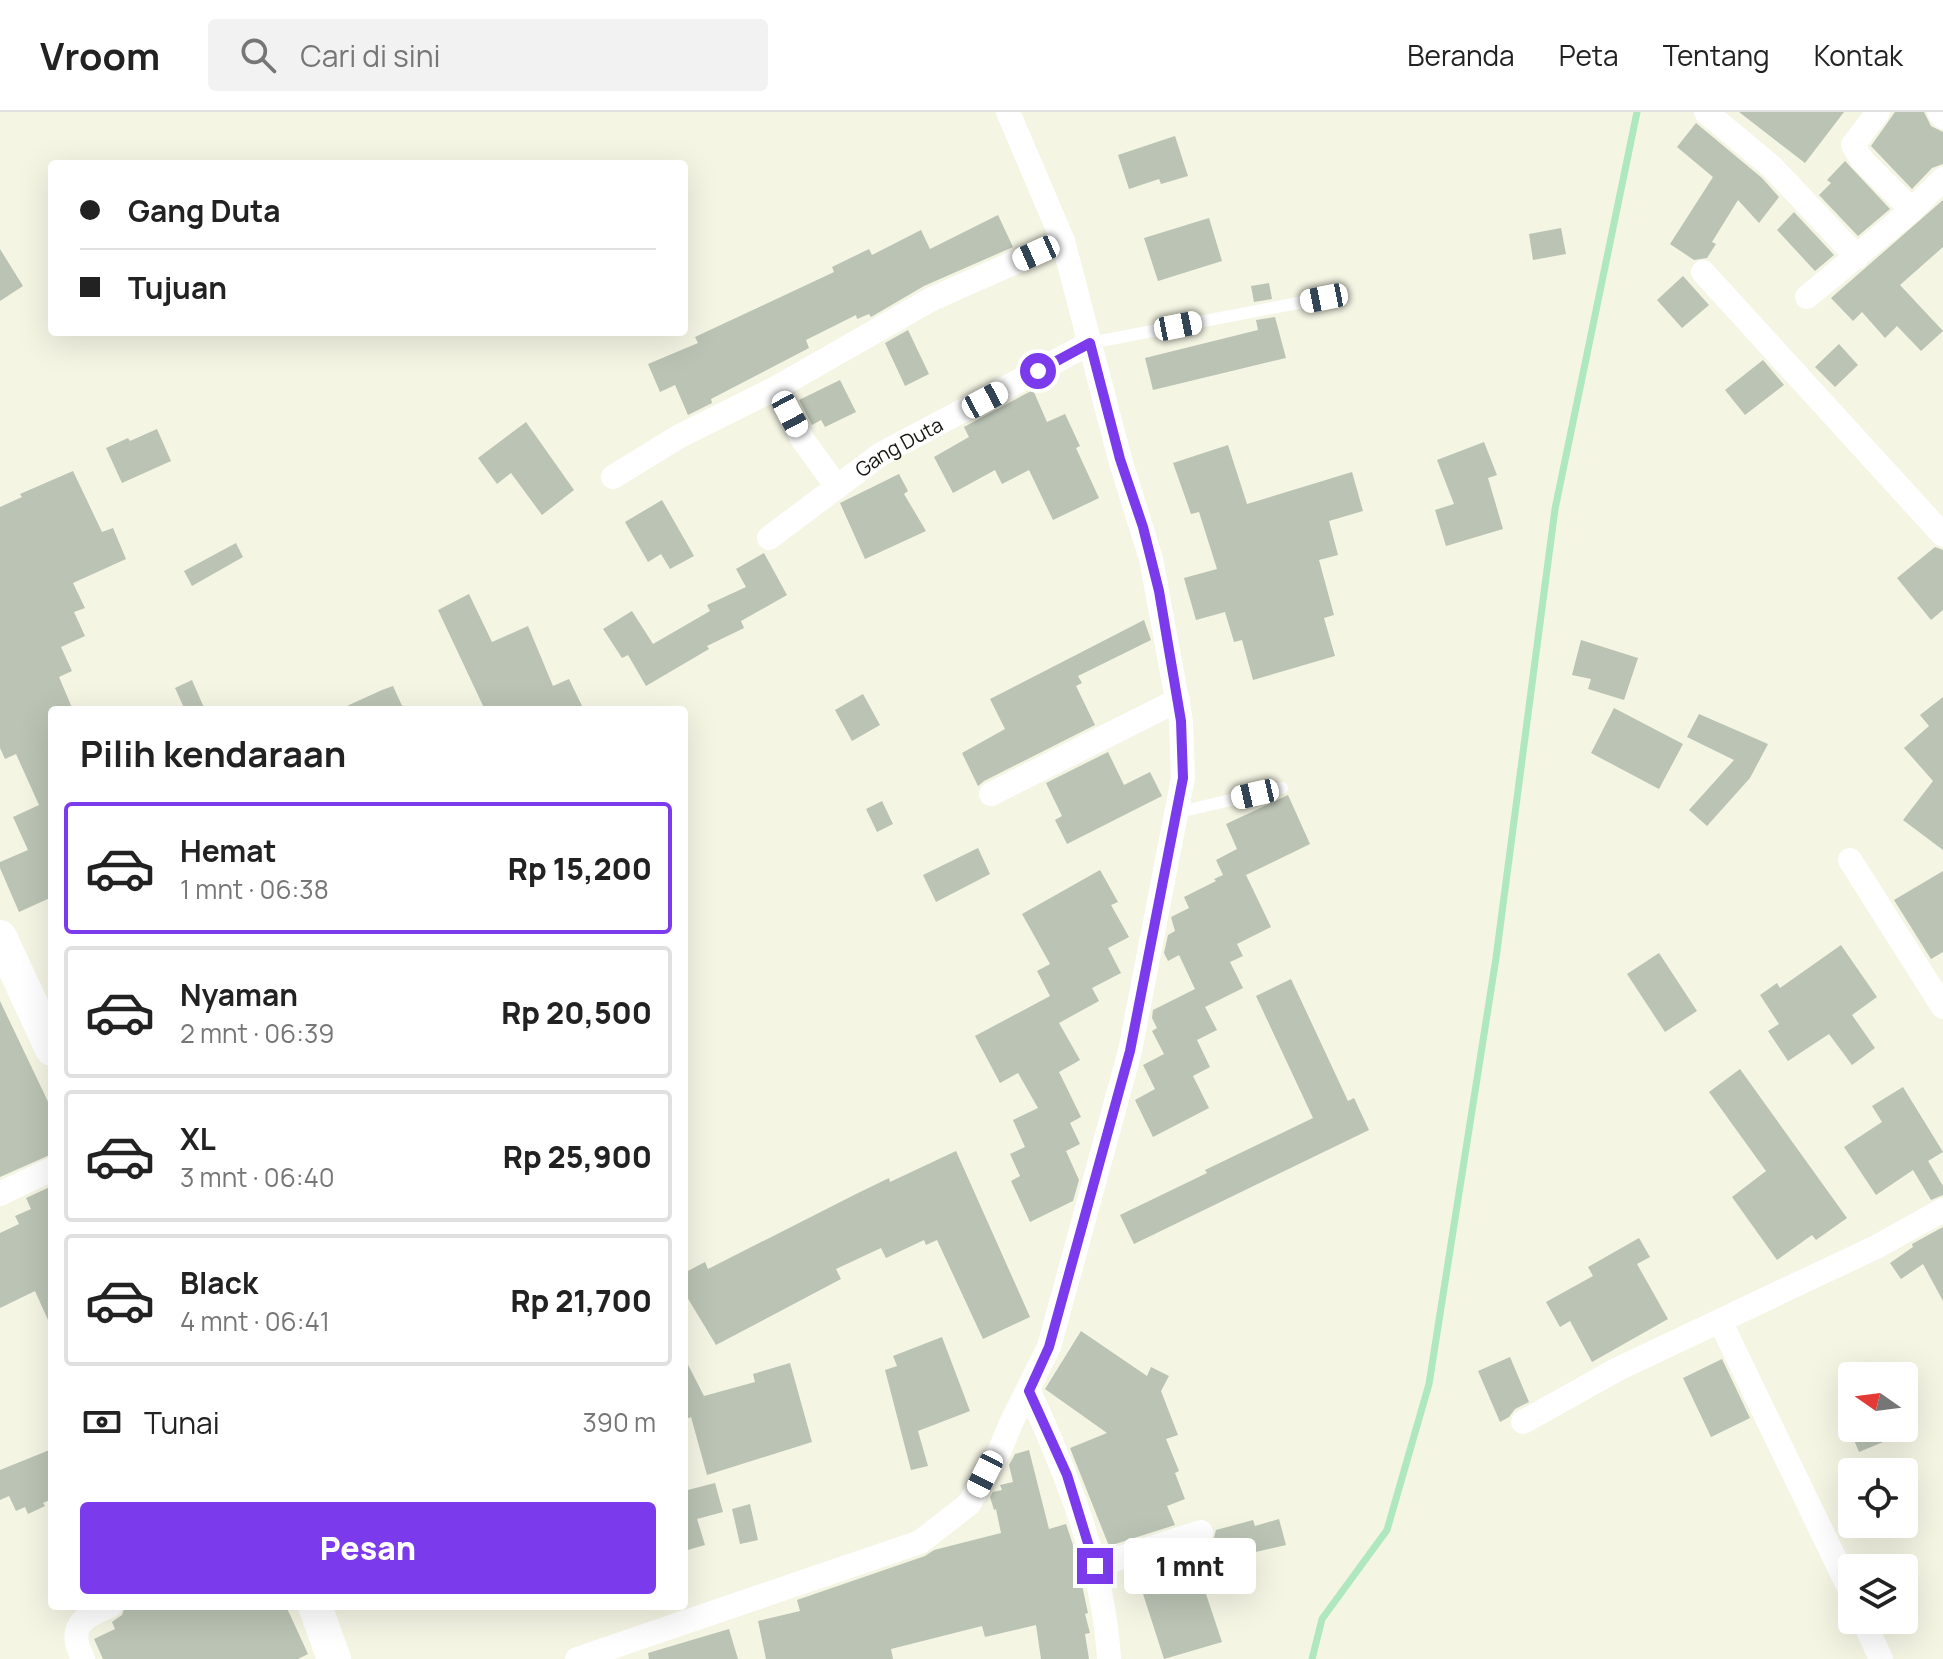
<!DOCTYPE html>
<html lang="id">
<meta charset="utf-8">
<style>
body{margin:0;font-family:Manrope,sans-serif;background:#f2f2f2;color:#222;height:100vh;display:flex;flex-direction:column;font-size:30px;white-space:nowrap}
*{box-sizing:border-box;margin:0}
p{font-size:26px;color:#767676}
.icon{flex:none;width:44px;height:44px;fill:none;stroke:currentColor;stroke-width:2;stroke-linecap:round;stroke-linejoin:round}
.map{position:relative;flex:1;overflow:hidden}
.side{position:absolute;left:48px;top:594px;width:640px;height:904px;display:flex;flex-direction:column;background:#fff;border-radius:8px;box-shadow:0 8px 32px #0002}
.side>*{flex:none}
.top-card{position:absolute;left:48px;top:48px;width:640px;height:176px;border-radius:8px;box-shadow:0 8px 32px #0002;display:grid;align-content:center;height:176px;padding:0 32px;background:#fff}
.needle{width:52px;rotate:284deg}
.fabs{position:absolute;left:1838px;top:1250px;display:grid;gap:16px}
.fabs a{display:grid;place-items:center;width:80px;height:80px;border-radius:8px;background:#fff;box-shadow:0 8px 32px #0002;font-size:40px}
.end{position:absolute;width:36px;height:36px;margin:-18px;border:10px solid #7c3aed;background:#fff;box-shadow:0 0 0 4px #fff}
.from{border-radius:50%}
.bubble{position:absolute;height:56px;border-radius:8px;background:#fff;box-shadow:0 8px 32px #0002;font-size:26px;font-weight:800;line-height:56px;text-align:center}
.car{position:absolute;width:24px;height:48px;margin:-24px -12px;border-radius:10px;box-shadow:0 0 6px 2px #0007;background:linear-gradient(#fff 24%,#345 0 40%,#fff 0 76%,#345 0 86%,#fff 0)}
.top-card b{display:flex;align-items:center;gap:28px;height:76px;font-size:30px}
.top-card b+b{border-top:2px solid #e0e0e0}
.top-card i{width:20px;height:20px;background:#222}
ul{padding:0;list-style:none}
li{display:flex;align-items:center;gap:24px;height:132px;margin:0 16px 12px;padding:0 16px;border:4px solid #e0e0e0;border-radius:8px}
li div{flex:1}
li b{display:block;font-size:30px}
li em{font-style:normal;font-weight:800}
li.active{border-color:#7c3aed}
li>.icon{width:72px;height:72px;stroke-width:1.5}
h2{padding:0 32px;font-size:36px;line-height:96px}
.pay{display:flex;align-items:center;gap:20px;height:88px;padding:0 32px;font-size:30px}
.pay p{margin-inline-start:auto}
.cta{display:flex;gap:16px;margin-top:auto;padding:16px 32px}
.cta a{flex:1;height:92px;border-radius:8px;background:#7c3aed;color:#fff;font-size:32px;font-weight:800;line-height:92px;text-align:center}
header{display:flex;align-items:center;gap:48px;box-sizing:border-box;height:112px;padding:0 40px;background:#fff;border-bottom:2px solid #e0e0e0}
header strong{font-size:38px}
nav{display:flex;gap:44px;margin-inline-start:auto;font-size:28px}
.search{width:560px;height:72px;background:#f2f2f2;display:flex;align-items:center;gap:20px;box-sizing:border-box;padding:0 28px;border-radius:8px;color:#767676;font-size:30px}
.map>svg:first-child{display:block}
</style>
<header>
<strong>Vroom</strong>
<div class="search"><svg class="icon" aria-label="search" viewBox="0 0 24 24"><circle cx="10" cy="10" r="6"/><path d="M15 15l6 6"/></svg>Cari di sini</div>
<nav><a>Beranda</a><a>Peta</a><a>Tentang</a><a>Kontak</a></nav>
</header>
<div class="map">
<svg width="1943" height="1547" viewBox="0 0 1943 1547">
<rect width="100%" height="100%" fill="#f4f5e3"/>
<g fill="none" stroke-linecap="round" stroke-linejoin="round">
<path stroke="#afe7bf" stroke-width="7" d="M 1312,1547 L 1322,1507 L 1387,1418 L 1429,1272 L 1496,846 L 1555,397 L 1637,0"/>
</g>
<path fill="#bac3b4" d="M 1739,0 L 1844,0 L 1805,51 Z
M 1895,0 L 1924,0 L 1931,14 L 1943,20 L 1943,52 L 1932,56 L 1912,77 L 1871,34 Z
M 1696,11 L 1762,66 L 1779,85 L 1759,111 L 1738,88 L 1712,130 L 1716,132 L 1707,146 L 1694,148 L 1670,132 L 1713,65 L 1677,35 Z
M 1175,24 L 1188,64 L 1161,72 L 1159,67 L 1129,77 L 1118,43 Z
M 1845,49 L 1890,97 L 1858,124 L 1819,83 L 1831,71 L 1827,68 Z
M 1943,88 L 1943,135 L 1900,173 L 1943,219 L 1921,239 L 1897,214 L 1885,226 L 1862,200 L 1853,209 L 1831,186 Z
M 1794,100 L 1834,143 L 1815,159 L 1777,118 Z
M 998,103 L 1013,135 L 924,174 L 871,205 L 869,202 L 857,207 L 856,203 L 806,228 L 809,236 L 711,287 L 712,291 L 688,303 L 675,273 L 660,280 L 648,252 L 698,231 L 695,225 L 834,160 L 832,155 L 869,137 L 872,143 L 921,118 L 930,137 Z
M 1209,106 L 1222,149 L 1158,169 L 1144,126 Z
M 1561,116 L 1566,142 L 1533,148 L 1529,122 Z
M 0,137 L 23,174 L 0,189 Z
M 1683,164 L 1709,193 L 1682,216 L 1657,188 Z
M 1269,171 L 1272,187 L 1254,190 L 1251,174 Z
M 1275,205 L 1286,246 L 1153,278 L 1145,246 L 1258,218 L 1256,208 Z
M 908,218 L 929,262 L 905,274 L 885,231 Z
M 1839,232 L 1858,253 L 1835,275 L 1815,255 Z
M 1763,248 L 1784,273 L 1745,303 L 1725,278 Z
M 840,268 L 856,300 L 825,315 L 821,308 L 812,313 L 799,288 Z
M 1033,278 L 1047,310 L 1065,302 L 1080,334 L 1076,336 L 1099,386 L 1053,408 L 1029,358 L 1002,372 L 995,358 L 953,381 L 934,345 L 969,325 L 964,315 Z
M 526,310 L 574,378 L 542,403 L 511,361 L 497,372 L 478,346 Z
M 157,317 L 171,349 L 122,371 L 106,336 L 128,326 L 130,329 Z
M 1484,330 L 1497,363 L 1488,366 L 1503,417 L 1446,434 L 1435,398 L 1454,392 L 1437,348 Z
M 1228,333 L 1247,392 L 1352,360 L 1363,399 L 1329,409 L 1338,443 L 1319,448 L 1334,503 L 1324,506 L 1335,544 L 1253,568 L 1242,528 L 1234,530 L 1225,500 L 1196,508 L 1184,466 L 1217,457 L 1199,400 L 1191,402 L 1173,351 Z
M 73,359 L 102,420 L 113,416 L 126,447 L 73,471 L 85,496 L 74,500 L 85,524 L 61,535 L 72,559 L 59,565 L 73,598 L 52,598 L 52,785 L 19,800 L 0,756 L 0,750 L 28,738 L 13,705 L 39,693 L 16,642 L 5,647 L 0,636 L 0,395 L 22,385 L 20,382 Z
M 899,362 L 908,379 L 904,382 L 926,419 L 865,447 L 840,391 Z
M 662,388 L 694,444 L 670,457 L 661,442 L 648,450 L 625,410 Z
M 236,431 L 243,445 L 192,474 L 184,459 Z
M 1935,435 L 1943,438 L 1943,498 L 1931,508 L 1897,466 Z
M 764,441 L 787,483 L 741,509 L 744,516 L 707,534 L 709,537 L 646,574 L 628,543 L 622,546 L 603,517 L 632,499 L 653,532 L 710,499 L 707,493 L 746,475 L 736,457 Z
M 469,482 L 492,530 L 528,514 L 553,574 L 569,567 L 584,598 L 485,598 L 438,498 Z
M 1144,508 L 1151,528 L 1078,564 L 1082,571 L 1076,574 L 1095,613 L 984,669 L 978,674 L 962,641 L 1005,617 L 990,587 Z
M 1581,528 L 1638,546 L 1624,588 L 1588,577 L 1591,567 L 1572,563 Z
M 192,568 L 205,598 L 185,598 L 175,576 Z
M 393,574 L 404,598 L 338,598 L 382,578 Z
M 863,582 L 880,613 L 852,629 L 835,598 Z
M 1943,585 L 1943,738 L 1903,708 L 1933,669 L 1904,636 L 1929,614 L 1920,603 Z
M 1614,596 L 1683,632 L 1659,677 L 1591,641 Z
M 1699,602 L 1768,632 L 1750,666 L 1707,714 L 1689,698 L 1734,648 L 1687,625 Z
M 1108,640 L 1124,673 L 1150,660 L 1162,684 L 1067,732 L 1055,708 L 1062,704 L 1046,671 Z
M 1288,683 L 1310,732 L 1246,763 L 1271,815 L 1237,832 L 1243,844 L 1230,850 L 1243,876 L 1205,895 L 1217,918 L 1197,928 L 1210,955 L 1193,964 L 1209,996 L 1153,1025 L 1135,988 L 1155,977 L 1143,953 L 1164,942 L 1152,919 L 1157,916 L 1152,906 L 1153,898 L 1195,877 L 1179,843 L 1168,849 L 1164,841 L 1168,823 L 1175,819 L 1171,805 L 1189,796 L 1184,785 L 1216,769 L 1214,767 L 1223,763 L 1216,748 L 1237,737 L 1226,712 Z
M 882,689 L 893,712 L 877,720 L 866,697 Z
M 978,736 L 990,762 L 936,790 L 923,763 Z
M 1100,758 L 1118,790 L 1111,793 L 1129,825 L 1108,836 L 1121,861 L 1092,876 L 1099,889 L 1059,911 L 1080,948 L 1059,960 L 1081,1005 L 1070,1011 L 1080,1032 L 1066,1039 L 1079,1068 L 1073,1089 L 1030,1110 L 1011,1069 L 1020,1064 L 1010,1042 L 1025,1035 L 1013,1008 L 1038,996 L 1018,961 L 1000,971 L 975,924 L 1050,884 L 1037,859 L 1050,852 L 1022,802 Z
M 1943,759 L 1943,840 L 1931,847 L 1894,788 Z
M 1841,833 L 1877,885 L 1852,903 L 1875,936 L 1852,953 L 1829,922 L 1788,949 L 1768,919 L 1779,912 L 1760,883 L 1777,871 L 1780,876 Z
M 1659,841 L 1697,899 L 1665,920 L 1627,862 Z
M 1291,867 L 1348,989 L 1354,986 L 1369,1018 L 1134,1132 L 1120,1103 L 1207,1061 L 1205,1058 L 1313,1006 L 1256,884 Z
M 0,889 L 52,998 L 52,1042 L 0,1065 Z
M 1740,957 L 1847,1106 L 1816,1128 L 1812,1123 L 1777,1148 L 1732,1085 L 1766,1059 L 1709,980 Z
M 1903,975 L 1943,1040 L 1928,1049 L 1943,1074 L 1943,1083 L 1931,1088 L 1913,1058 L 1876,1083 L 1844,1035 L 1882,1010 L 1872,994 Z
M 956,1039 L 1030,1205 L 983,1227 L 937,1128 L 926,1133 L 924,1128 L 886,1146 L 881,1136 L 836,1157 L 841,1167 L 716,1233 L 684,1180 L 684,1161 L 705,1150 L 708,1157 L 856,1082 L 889,1066 L 890,1070 Z
M 52,1074 L 52,1217 L 35,1179 L 0,1196 L 0,1121 L 19,1112 L 15,1104 L 31,1097 L 26,1086 Z
M 1943,1115 L 1943,1189 L 1923,1152 L 1901,1167 L 1890,1151 L 1913,1135 L 1912,1132 Z
M 1639,1126 L 1650,1145 L 1637,1152 L 1668,1207 L 1592,1250 L 1570,1209 L 1560,1215 L 1546,1190 L 1593,1164 L 1588,1155 Z
M 1081,1219 L 1147,1264 L 1151,1255 L 1169,1264 L 1161,1279 L 1178,1323 L 1166,1327 L 1179,1359 L 1175,1361 L 1185,1387 L 1167,1394 L 1175,1413 L 1109,1434 L 1070,1336 L 1107,1321 L 1045,1277 Z
M 942,1225 L 970,1299 L 918,1319 L 928,1354 L 911,1358 L 885,1258 L 897,1254 L 893,1244 Z
M 684,1245 L 704,1284 L 755,1270 L 753,1262 L 790,1251 L 812,1330 L 707,1363 L 691,1305 L 684,1308 Z
M 1510,1245 L 1529,1290 L 1515,1297 L 1509,1305 L 1500,1310 L 1478,1259 Z
M 1722,1247 L 1750,1306 L 1711,1325 L 1683,1266 Z
M 1849,1316 L 1917,1316 L 1859,1340 Z
M 52,1337 L 52,1387 L 43,1391 L 45,1394 L 28,1402 L 25,1395 L 16,1399 L 9,1384 L 0,1388 L 0,1358 Z
M 1029,1338 L 1049,1417 L 1066,1412 L 1074,1436 L 1088,1501 L 1085,1502 L 1090,1521 L 1085,1522 L 1089,1547 L 1041,1547 L 1036,1513 L 985,1525 L 982,1514 L 891,1537 L 893,1547 L 766,1547 L 758,1509 L 800,1499 L 797,1488 L 925,1444 L 934,1438 L 1001,1421 L 996,1397 L 994,1398 L 990,1385 L 993,1380 L 1002,1378 L 1000,1373 L 1013,1370 L 1009,1353 L 1015,1342 Z
M 715,1371 L 723,1400 L 697,1407 L 705,1433 L 684,1439 L 684,1379 Z
M 750,1392 L 758,1428 L 740,1432 L 732,1397 Z
M 1279,1407 L 1286,1433 L 1225,1447 L 1228,1457 L 1200,1464 L 1222,1530 L 1164,1547 L 1135,1457 L 1206,1434 L 1213,1429 L 1216,1418 L 1253,1408 L 1255,1414 Z
M 125,1494 L 286,1494 L 308,1542 L 298,1547 L 103,1547 L 94,1527 L 115,1517 L 112,1510 L 122,1503 Z
M 729,1517 L 738,1547 L 649,1547 L 648,1541 Z"/>
<g fill="none" stroke-linecap="round" stroke-linejoin="round">
<path stroke="#fff" stroke-width="12" d="M 1090,231 L 1324,186
M 1175,701 L 1282,676"/>
<g stroke="#fff" stroke-width="24">
<path d="M 1706,0 L 1772,55 L 1857,145"/>
<path d="M 1878,0 L 1853,33 L 1862,48 L 1912,98"/>
<path d="M 1939,0 L 1943,5"/>
<path d="M 1703,160 L 1943,423"/>
<path d="M 1807,185 L 1912,98 L 1943,67"/>
<path d="M 613,365 L 678,325 L 776,276 L 930,188 L 1063,129"/>
<path id="s1" d="M 837,375 L 881,342 L 1090,231"/>
<path d="M 769,426 L 837,375 L 803,328 L 776,276"/>
<path d="M 991,682 L 1178,588"/>
<path d="M 1850,748 L 1943,895"/>
<path d="M 0,1082 L 52,1057"/>
<path d="M 1720,1209 L 1852,1482"/>
<path d="M 1029,1279 C 1068,1365 1103,1451 1109,1547"/>
<path d="M 1523,1310 L 1618,1257 L 1876,1135 L 1943,1098"/>
<path d="M 1095,1454 L 1201,1420"/>
<path d="M 1863,1508 L 1881,1547"/>
<path d="M 83,1547 C 67,1515 81,1506 110,1494"/>
<path d="M 577,1547 L 920,1430 L 969,1392 L 1000,1338 L 1011,1311 L 1049,1235 L 1130,939 L 1183,666 L 1181,609 L 1151,447 L 1120,347 L 1063,129 L 1008,0"/>
</g>
<path stroke="#fff" stroke-width="34" d="M 0,825 L 52,937
M 315,1494 L 334,1547"/>
</g>
<g fill="none" stroke-linecap="round" stroke-linejoin="round">
<path stroke="#7c3aed" stroke-width="10" d="M 1038,259 L 1090,231 L 1120,347 L 1143,415 L 1159,479 L 1181,609 L 1183,666 L 1130,939 L 1049,1235 L 1029,1279 L 1067,1363 L 1095,1454"/>
</g>
<g text-anchor="middle" dominant-baseline="central" stroke-width="6" stroke-linejoin="round" paint-order="stroke">
<g font-size="20" fill="#171711" stroke="#fff">
<text stroke="none"><textPath href="#s1" startOffset="74">Gang Duta</textPath></text>
</g>
</g>
</svg>
<div class="fabs">
<a><svg class="needle" viewBox="-14 -14 28 28"><path d="M0-13l5 13h-10z" fill="#e53935"/><path d="M0 13l5-13h-10z" fill="#767676"/></svg></a>
<a><svg class="icon" aria-label="locate" viewBox="0 0 24 24"><circle cx="12" cy="12" r="6"/><path d="M12 2v4M12 18v4M2 12h4M18 12h4"/></svg></a>
<a><svg class="icon" aria-label="layers" viewBox="0 0 24 24"><path d="M12 4l9 5-9 5-9-5zM3 14l9 5 9-5"/></svg></a>
</div>
<i class="end from" style="left:1038px;top:259px"></i>
<i class="end" style="left:1095px;top:1454px"></i>
<div class="bubble" style="left:1124px;top:1426px;width:132px">1 mnt</div>
<i class="car" style="left:1036px;top:141px;rotate:246deg"></i>
<i class="car" style="left:1324px;top:186px;rotate:259deg"></i>
<i class="car" style="left:1178px;top:214px;rotate:79deg"></i>
<i class="car" style="left:985px;top:288px;rotate:62deg"></i>
<i class="car" style="left:790px;top:302px;rotate:152deg"></i>
<i class="car" style="left:1255px;top:682px;rotate:257deg"></i>
<i class="car" style="left:985px;top:1362px;rotate:207deg"></i>
<div class="top-card">
<b><i class="from"></i>Gang Duta</b>
<b><i></i>Tujuan</b>
</div>
<section class="side">
<h2>Pilih kendaraan</h2>
<ul>
<li class="active"><svg class="icon" aria-label="car" viewBox="0 0 24 24"><path d="M5 17H2v-5l4-1 3-4h7l3 4 3 1v5h-3M9 17h6M6 11h13"/><circle cx="7" cy="17" r="2"/><circle cx="17" cy="17" r="2"/></svg><div><b>Hemat</b><p>1 mnt · 06:38</p></div><em>Rp 15,200</em></li>
<li><svg class="icon" aria-label="car" viewBox="0 0 24 24"><path d="M5 17H2v-5l4-1 3-4h7l3 4 3 1v5h-3M9 17h6M6 11h13"/><circle cx="7" cy="17" r="2"/><circle cx="17" cy="17" r="2"/></svg><div><b>Nyaman</b><p>2 mnt · 06:39</p></div><em>Rp 20,500</em></li>
<li><svg class="icon" aria-label="car" viewBox="0 0 24 24"><path d="M5 17H2v-5l4-1 3-4h7l3 4 3 1v5h-3M9 17h6M6 11h13"/><circle cx="7" cy="17" r="2"/><circle cx="17" cy="17" r="2"/></svg><div><b>XL</b><p>3 mnt · 06:40</p></div><em>Rp 25,900</em></li>
<li><svg class="icon" aria-label="car" viewBox="0 0 24 24"><path d="M5 17H2v-5l4-1 3-4h7l3 4 3 1v5h-3M9 17h6M6 11h13"/><circle cx="7" cy="17" r="2"/><circle cx="17" cy="17" r="2"/></svg><div><b>Black</b><p>4 mnt · 06:41</p></div><em>Rp 21,700</em></li>
</ul>
<div class="pay"><svg class="icon" aria-label="cash" viewBox="0 0 24 24"><path d="M3 7h18v10H3z"/><circle cx="12" cy="12" r="2"/></svg>Tunai<p>390 m</p></div>
<div class="cta"><a>Pesan</a></div>
</section>
</div>
